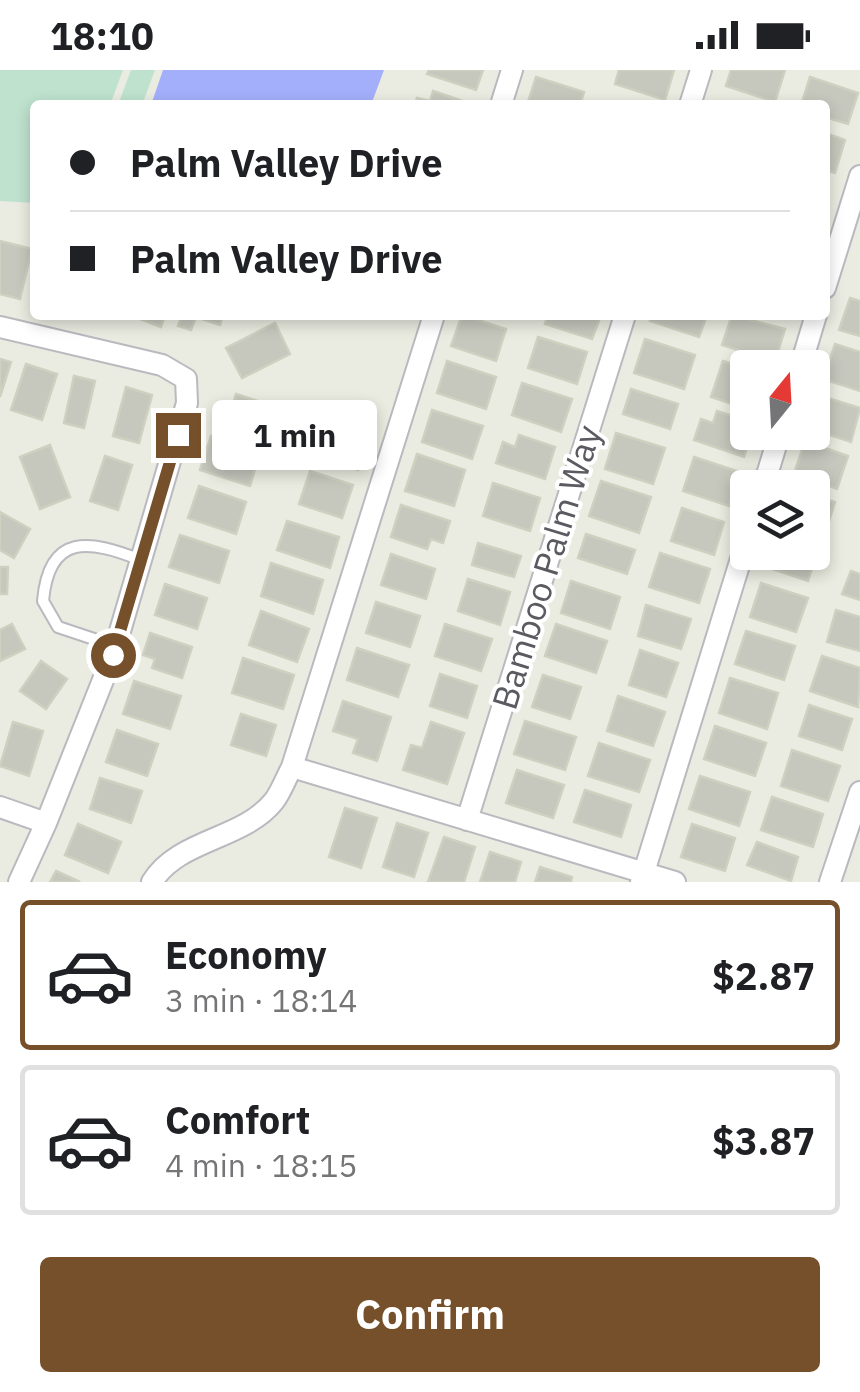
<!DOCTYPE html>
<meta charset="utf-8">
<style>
body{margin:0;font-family:"IBM Plex Sans",sans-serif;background:#f6f6f6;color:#202124;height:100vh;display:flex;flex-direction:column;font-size:38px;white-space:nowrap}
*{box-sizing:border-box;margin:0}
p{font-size:32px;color:#757577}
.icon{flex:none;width:55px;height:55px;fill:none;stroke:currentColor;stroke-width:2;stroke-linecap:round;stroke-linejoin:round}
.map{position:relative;height:812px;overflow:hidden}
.side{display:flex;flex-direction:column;background:#fff;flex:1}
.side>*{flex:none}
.top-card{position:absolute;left:30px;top:30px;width:800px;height:220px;border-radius:10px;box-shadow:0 5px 15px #0003;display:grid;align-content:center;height:220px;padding:0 40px;background:#fff}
.needle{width:65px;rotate:18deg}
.buttons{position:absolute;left:730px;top:280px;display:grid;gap:20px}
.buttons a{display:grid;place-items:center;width:100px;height:100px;border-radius:10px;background:#fff;box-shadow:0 5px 15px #0003;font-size:50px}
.end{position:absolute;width:45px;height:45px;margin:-22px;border:12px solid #76502b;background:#fff;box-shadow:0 0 0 5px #fff}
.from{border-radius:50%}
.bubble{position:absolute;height:70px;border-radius:10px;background:#fff;box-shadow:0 5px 15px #0003;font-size:32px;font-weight:700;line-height:70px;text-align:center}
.top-card b{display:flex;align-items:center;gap:35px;height:95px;font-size:38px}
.top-card b+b{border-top:2px solid #e0e0e0}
.top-card i{width:25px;height:25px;background:#202124}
ul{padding:18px 0 0;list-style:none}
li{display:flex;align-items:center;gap:30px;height:150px;margin:0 20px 15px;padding:0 20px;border:5px solid #e0e0e0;border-radius:10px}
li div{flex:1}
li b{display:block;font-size:38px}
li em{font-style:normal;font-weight:700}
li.selected{border-color:#76502b}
li>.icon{width:90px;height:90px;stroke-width:1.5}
.primary-button{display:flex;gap:20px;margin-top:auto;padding:20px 40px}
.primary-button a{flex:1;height:115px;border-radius:10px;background:#76502b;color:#fff;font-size:40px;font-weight:700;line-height:115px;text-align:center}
.status{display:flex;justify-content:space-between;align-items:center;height:70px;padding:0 50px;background:#fff;direction:ltr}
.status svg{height:28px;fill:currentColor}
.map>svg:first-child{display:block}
</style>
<div class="status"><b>18:10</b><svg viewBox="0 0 49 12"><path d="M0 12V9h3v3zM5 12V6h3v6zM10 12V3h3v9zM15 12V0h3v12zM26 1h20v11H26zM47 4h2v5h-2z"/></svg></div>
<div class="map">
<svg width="860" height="812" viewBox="0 0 860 812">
<rect width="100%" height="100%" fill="#eaece1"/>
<path fill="#bee2ce" d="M 0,0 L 123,0 L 110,35 L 35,35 L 35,133 L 0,131 Z
M 131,0 L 155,0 L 142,35 L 118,35 Z"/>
<path fill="#a3affa" d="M 163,0 L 384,0 L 371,35 L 151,35 Z"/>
<path fill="#c6c7bd" stroke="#ced0c0" stroke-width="2.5" d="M 429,0 L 483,0 L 476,20 L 427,4 Z
M 619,0 L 674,0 L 665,30 L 615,14 Z
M 731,0 L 785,0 L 775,32 L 726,16 Z
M 536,7 L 584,22 L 580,35 L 527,35 Z
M 810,7 L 858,23 L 848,54 L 825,47 L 825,35 L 801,35 Z
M 433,21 L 472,34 L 471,35 L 415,35 L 417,28 L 430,31 Z
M 825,63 L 845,70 L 835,103 L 825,100 Z
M 0,171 L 32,179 L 20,229 L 0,224 Z
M 850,228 L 860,231 L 860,266 L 839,260 Z
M 130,245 L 165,245 L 161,257 Z
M 182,245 L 223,245 L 220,255 L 196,247 L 191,260 L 178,256 Z
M 462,245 L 506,259 L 496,291 L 451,276 Z
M 548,245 L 591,245 L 600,248 L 592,269 L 545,254 Z
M 652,245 L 707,245 L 699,267 L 650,251 Z
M 732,245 L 785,259 L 775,292 L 722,275 Z
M 275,253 L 290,284 L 242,308 L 226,278 Z
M 538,267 L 587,282 L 577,314 L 528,298 Z
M 645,269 L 695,285 L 684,319 L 634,303 Z
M 835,274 L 860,282 L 860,321 L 823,309 Z
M 0,289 L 11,292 L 0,327 Z
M 447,291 L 496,307 L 486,339 L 437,323 Z
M 723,291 L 748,298 L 748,339 L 711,327 Z
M 26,294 L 57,304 L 42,350 L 11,340 Z
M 74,306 L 95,311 L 84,358 L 64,353 Z
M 522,313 L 572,329 L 561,362 L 512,345 Z
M 126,317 L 152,325 L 139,373 L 113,366 Z
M 631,319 L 678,334 L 670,359 L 623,344 Z
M 236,324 L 276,337 L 265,370 L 226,357 Z
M 818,325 L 860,338 L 851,372 L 812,359 L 812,342 Z
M 432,340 L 483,356 L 472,389 L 422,372 Z
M 717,341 L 748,351 L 748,362 L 752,362 L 744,387 L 694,370 L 701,349 L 713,353 Z
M 320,353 L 368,369 L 358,400 L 310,385 Z
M 616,363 L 665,378 L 653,414 L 605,399 Z
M 519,365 L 555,377 L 545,409 L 496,393 L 503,372 L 515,377 Z
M 211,366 L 260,382 L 250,416 L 200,400 Z
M 805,371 L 848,386 L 837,419 L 794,404 Z
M 50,375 L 70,427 L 40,439 L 20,387 Z
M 417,384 L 465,400 L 454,436 L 405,421 Z
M 105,386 L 132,395 L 118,440 L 90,431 Z
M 694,387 L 740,402 L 729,436 L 683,421 Z
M 310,401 L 353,415 L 342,448 L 299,434 Z
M 601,411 L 651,427 L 639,463 L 589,446 Z
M 493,413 L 540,428 L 530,461 L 483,446 Z
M 199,416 L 246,432 L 236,464 L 188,448 Z
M 812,425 L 835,432 L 825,464 L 812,460 Z
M 401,435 L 450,451 L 443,473 L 431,469 L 427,479 L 391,467 Z
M 682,438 L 724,452 L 714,485 L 671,471 Z
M 0,442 L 30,459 L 14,488 L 0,480 Z
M 287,451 L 339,467 L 330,498 L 277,480 Z
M 586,464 L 635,480 L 627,504 L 578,488 Z
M 180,465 L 229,481 L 219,513 L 169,497 Z
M 478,473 L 521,486 L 514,507 L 472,495 Z
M 812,477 L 818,479 L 808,511 L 766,497 L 771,482 L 812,482 Z
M 660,483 L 710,499 L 699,533 L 649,517 Z
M 391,484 L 435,499 L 426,529 L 381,515 Z
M 271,493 L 323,510 L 313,544 L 261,526 Z
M 0,497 L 8,497 L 7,524 L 0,524 Z
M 851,501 L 860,504 L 860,530 L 842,524 Z
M 468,509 L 510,522 L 500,555 L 458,541 Z
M 571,511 L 620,527 L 610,559 L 561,543 Z
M 761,513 L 808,528 L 796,562 L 750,547 Z
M 165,514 L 207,528 L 197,559 L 155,545 Z
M 376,532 L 420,546 L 410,577 L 366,563 Z
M 646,535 L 691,549 L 681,579 L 638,566 Z
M 836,540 L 860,547 L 860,581 L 827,572 Z
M 261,541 L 309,559 L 297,592 L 249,575 Z
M 12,554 L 25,579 L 0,591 L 0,560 Z
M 445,554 L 492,569 L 481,601 L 435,586 Z
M 556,554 L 607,571 L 596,603 L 545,586 Z
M 746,561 L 795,576 L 784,610 L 735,594 Z
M 150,563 L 192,577 L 182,608 L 152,598 L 155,589 L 143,585 Z
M 357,578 L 409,595 L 398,627 L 347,610 Z
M 640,580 L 678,593 L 666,627 L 629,615 Z
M 822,586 L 860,598 L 858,637 L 810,621 Z
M 243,588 L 294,605 L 283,639 L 232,623 Z
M 41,591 L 67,609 L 46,639 L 20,621 Z
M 440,604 L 477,616 L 467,648 L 430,636 Z
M 543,605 L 581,617 L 570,649 L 532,637 Z
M 730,608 L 778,623 L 767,659 L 719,643 Z
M 134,611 L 181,626 L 170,659 L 123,644 Z
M 618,626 L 665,642 L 653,676 L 607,661 Z
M 343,631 L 391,647 L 377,691 L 353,683 L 358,669 L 333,661 Z
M 809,635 L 852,649 L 842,680 L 799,666 Z
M 241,644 L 276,655 L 266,686 L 231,675 Z
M 525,651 L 576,667 L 565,700 L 514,684 Z
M 13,652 L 43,661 L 29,706 L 0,696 Z
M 431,652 L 464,663 L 447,714 L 403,700 L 411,675 L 422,678 Z
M 715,656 L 766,673 L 755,706 L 704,689 Z
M 117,660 L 158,674 L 147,706 L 106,692 Z
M 599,673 L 650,690 L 639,722 L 588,706 Z
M 792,680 L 840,696 L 828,731 L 781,716 Z
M 517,700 L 564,715 L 553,748 L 506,733 Z
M 700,706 L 750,722 L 739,756 L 689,739 Z
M 100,708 L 142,721 L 131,753 L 90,739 Z
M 585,720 L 631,735 L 621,767 L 574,752 Z
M 772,727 L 823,744 L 813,777 L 761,760 Z
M 345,738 L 377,748 L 361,798 L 329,787 Z
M 397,753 L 428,763 L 414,807 L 383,797 Z
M 78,754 L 121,772 L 108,803 L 65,785 Z
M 692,754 L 735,768 L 725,801 L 681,787 Z
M 444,767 L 475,777 L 464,812 L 428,812 Z
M 757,772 L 798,787 L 791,811 L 747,795 Z
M 490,782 L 521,792 L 515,812 L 480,812 Z
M 540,797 L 572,807 L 571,812 L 535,812 Z
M 56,801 L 80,812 L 50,812 Z"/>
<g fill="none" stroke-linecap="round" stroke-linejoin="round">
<g stroke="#b9b9bf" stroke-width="14">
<path id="service" d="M 115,576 L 58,557 L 43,531 C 49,462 90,470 141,490"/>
</g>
<g stroke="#b9b9bf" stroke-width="24">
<path id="minor" d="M 501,35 L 512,0
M 690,35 L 701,0
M 825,218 L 860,106
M 0,257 L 162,295 L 186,309 L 187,333 L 113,585 L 46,753 L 0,737
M 800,298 L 816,245
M 763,418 L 780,362
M 292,697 L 675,812
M 467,750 L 625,245
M 19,812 L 46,753
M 152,812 C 178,769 243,770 274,731 C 281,722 286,708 292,697 L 434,245
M 641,812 L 748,466
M 830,812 L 860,722"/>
</g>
<use href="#service" stroke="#fff" stroke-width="10"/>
<use href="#minor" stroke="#fff" stroke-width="20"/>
</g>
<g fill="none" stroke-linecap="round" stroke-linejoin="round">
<path stroke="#76502b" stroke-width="12" d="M 113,585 L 178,365"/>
</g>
<g text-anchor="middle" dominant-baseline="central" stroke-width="8" stroke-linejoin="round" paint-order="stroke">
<g font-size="35" fill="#5a5a61" stroke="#fff">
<text transform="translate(546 497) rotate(-73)">Bamboo Palm Way</text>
</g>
</g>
</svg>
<div class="buttons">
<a><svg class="needle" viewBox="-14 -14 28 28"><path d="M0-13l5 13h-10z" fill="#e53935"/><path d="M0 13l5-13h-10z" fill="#757577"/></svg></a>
<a><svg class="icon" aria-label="layers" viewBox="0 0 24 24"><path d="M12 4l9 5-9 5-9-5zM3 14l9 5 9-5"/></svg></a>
</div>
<i class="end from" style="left:113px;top:585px"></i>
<i class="end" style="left:178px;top:365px"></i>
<div class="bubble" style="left:212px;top:330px;width:165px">1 min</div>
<div class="top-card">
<b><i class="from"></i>Palm Valley Drive</b>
<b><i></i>Palm Valley Drive</b>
</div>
</div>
<section class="side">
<ul>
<li class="selected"><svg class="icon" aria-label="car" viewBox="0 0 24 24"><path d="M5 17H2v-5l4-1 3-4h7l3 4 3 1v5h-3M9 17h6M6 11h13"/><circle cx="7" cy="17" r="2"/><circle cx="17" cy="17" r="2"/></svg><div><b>Economy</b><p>3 min · 18:14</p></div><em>$2.87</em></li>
<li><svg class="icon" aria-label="car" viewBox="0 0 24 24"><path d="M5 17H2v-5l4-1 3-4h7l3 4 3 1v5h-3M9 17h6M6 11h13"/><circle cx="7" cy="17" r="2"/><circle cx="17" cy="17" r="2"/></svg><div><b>Comfort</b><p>4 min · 18:15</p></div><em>$3.87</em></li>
</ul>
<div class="primary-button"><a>Confirm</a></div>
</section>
